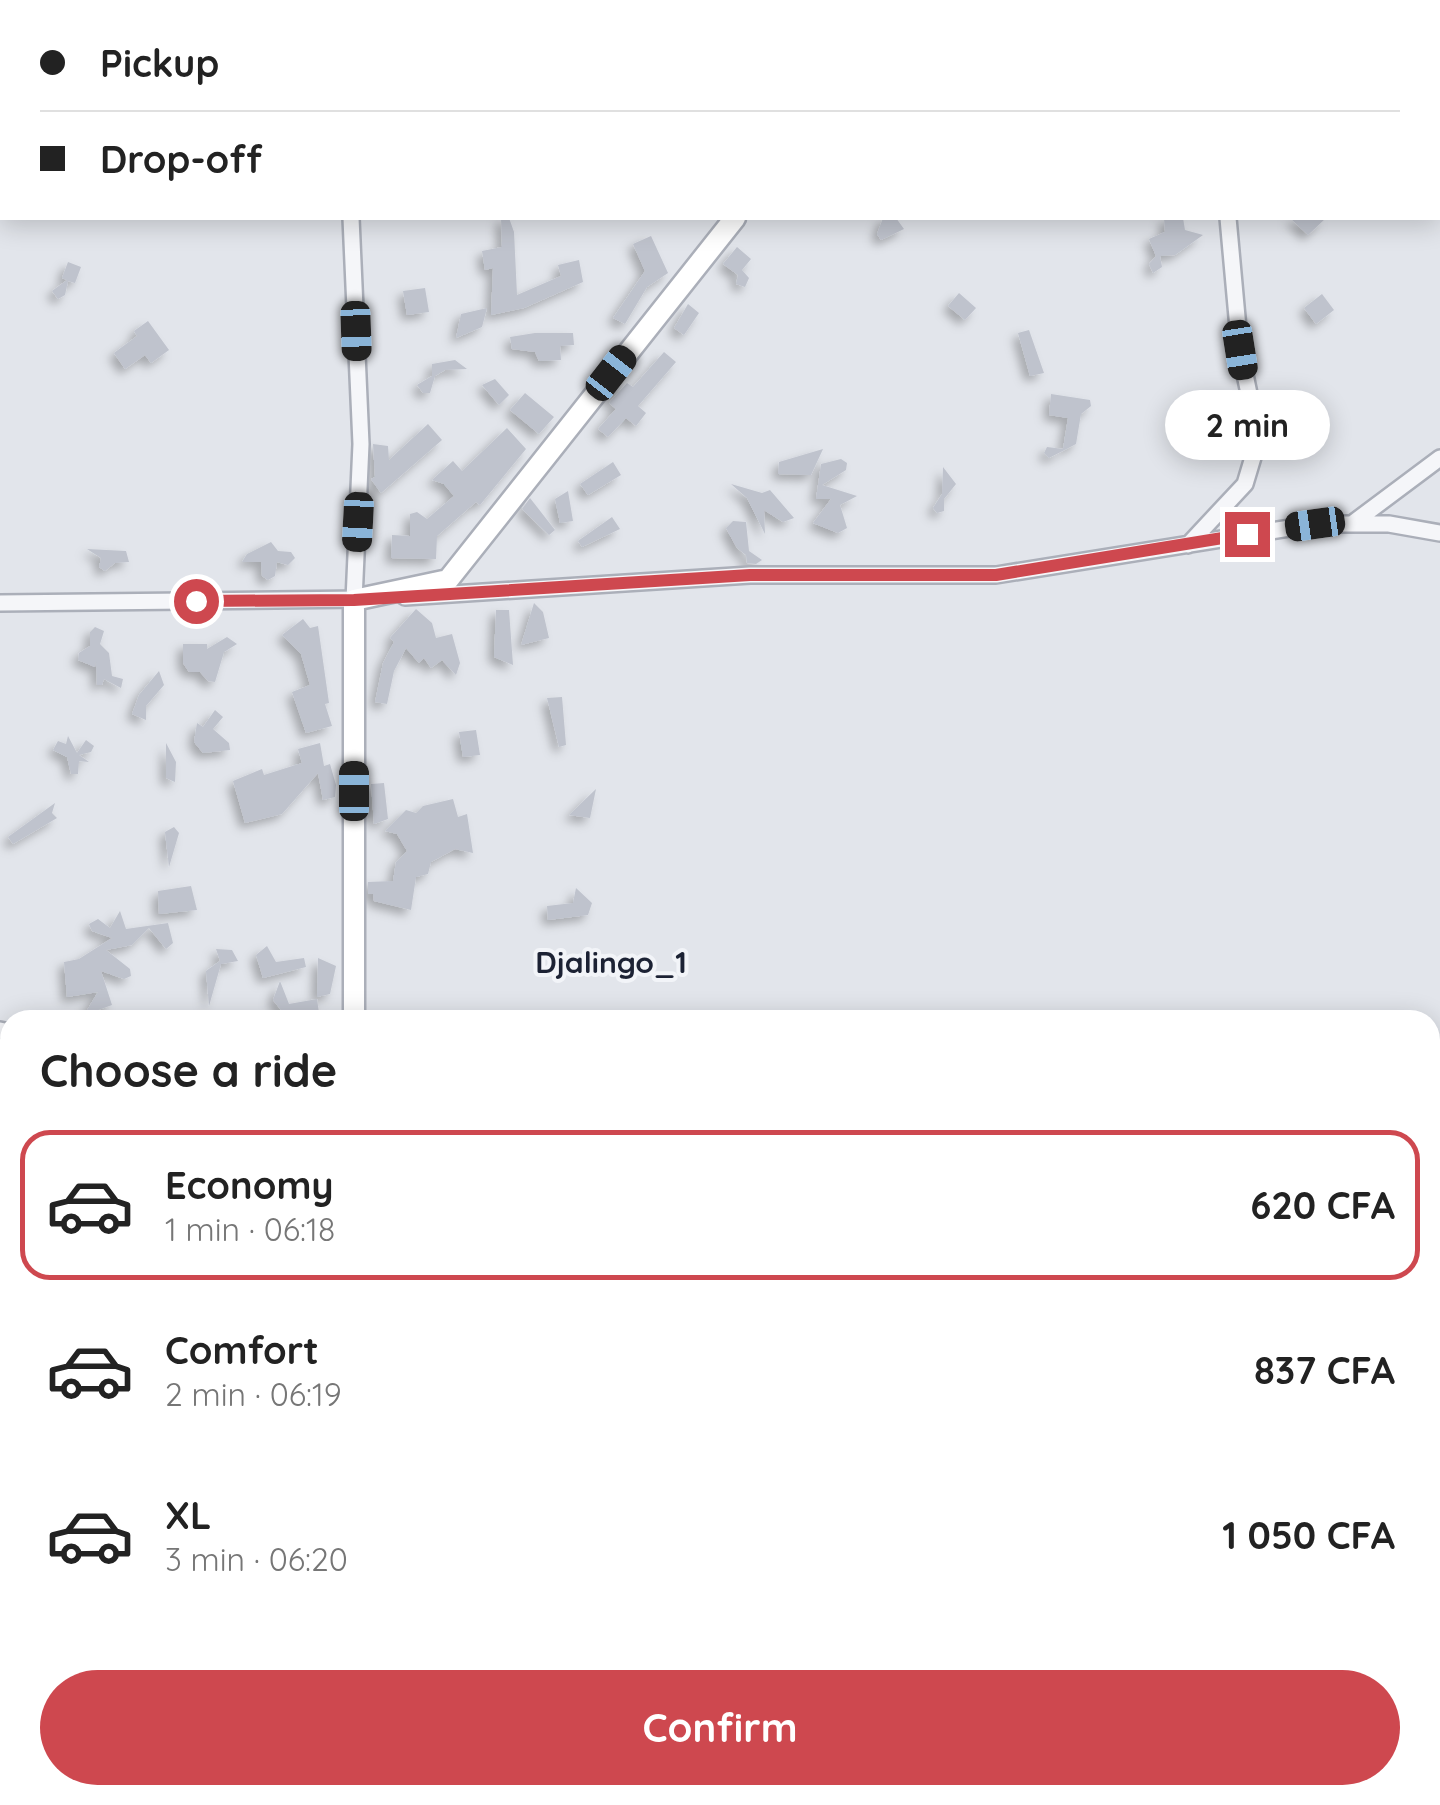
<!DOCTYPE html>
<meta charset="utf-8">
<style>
body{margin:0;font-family:Quicksand,sans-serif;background:#f6f6f6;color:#222;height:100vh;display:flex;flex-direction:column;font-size:38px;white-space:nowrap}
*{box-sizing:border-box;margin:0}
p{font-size:32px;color:#767676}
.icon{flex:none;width:55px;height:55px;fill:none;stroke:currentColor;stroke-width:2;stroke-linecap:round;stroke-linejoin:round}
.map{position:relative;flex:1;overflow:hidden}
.drawer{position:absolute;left:0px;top:1010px;width:1440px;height:795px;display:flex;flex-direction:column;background:#fff;border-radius:30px 30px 0 0;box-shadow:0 5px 25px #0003}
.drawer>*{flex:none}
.guide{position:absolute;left:0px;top:0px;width:1440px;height:220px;box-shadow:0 5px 25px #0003;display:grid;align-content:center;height:220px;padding:0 40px;background:#fff}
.end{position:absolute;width:45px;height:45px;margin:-22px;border:12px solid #ce484f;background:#fff;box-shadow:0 0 0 5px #fff}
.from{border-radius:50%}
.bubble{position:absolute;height:70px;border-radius:35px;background:#fff;box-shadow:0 5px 25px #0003;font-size:32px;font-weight:700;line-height:70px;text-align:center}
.car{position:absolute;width:30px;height:60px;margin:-30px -15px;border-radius:12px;box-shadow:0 0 8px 2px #0007;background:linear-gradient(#222 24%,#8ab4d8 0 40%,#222 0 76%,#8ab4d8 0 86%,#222 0)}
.guide b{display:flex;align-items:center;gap:35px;height:95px;font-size:38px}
.guide b+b{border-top:2px solid #e0e0e0}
.guide i{width:25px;height:25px;background:#222}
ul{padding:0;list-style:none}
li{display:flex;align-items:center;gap:30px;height:150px;margin:0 20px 15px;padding:0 20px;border:5px solid transparent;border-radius:30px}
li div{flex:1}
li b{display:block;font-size:38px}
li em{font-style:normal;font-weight:700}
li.on{border-color:#ce484f}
li>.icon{width:90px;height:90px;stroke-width:1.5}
h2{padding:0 40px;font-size:45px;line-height:120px}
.primary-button{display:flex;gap:20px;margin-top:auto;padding:20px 40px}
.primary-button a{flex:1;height:115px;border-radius:60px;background:#ce484f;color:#fff;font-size:40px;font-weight:700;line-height:115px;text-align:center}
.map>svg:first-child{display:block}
</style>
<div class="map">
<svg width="1440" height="1805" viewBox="0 0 1440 1805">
<defs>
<filter id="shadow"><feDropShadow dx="-5.5" dy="5.5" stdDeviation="5" flood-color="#0004"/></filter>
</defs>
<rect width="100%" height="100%" fill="#e2e5eb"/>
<path fill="#bfc3cd" filter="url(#shadow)" d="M 501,218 L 509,218 L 514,232 L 517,295 L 561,276 L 558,265 L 579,260 L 583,282 L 524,308 L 491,315 L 493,268 L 485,270 L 482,251 L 502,247 Z
M 883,218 L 896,218 L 904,229 L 881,240 L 877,234 Z
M 1164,218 L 1183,218 L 1185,230 L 1203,235 L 1175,255 L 1160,256 L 1162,267 L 1153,273 L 1149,264 L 1156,256 L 1149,239 L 1165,232 Z
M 1290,218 L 1326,218 L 1308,235 Z
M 651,236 L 668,273 L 647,287 L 625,324 L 613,318 L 645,271 L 633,244 Z
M 737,247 L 751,259 L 742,270 L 749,278 L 745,287 L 736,284 L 738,275 L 723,264 Z
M 68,262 L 81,267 L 75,283 L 68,281 L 65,295 L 58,299 L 52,291 L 67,280 L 62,278 Z
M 425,288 L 429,312 L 407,315 L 403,291 Z
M 959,293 L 976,308 L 965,320 L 948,306 Z
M 1322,294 L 1334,310 L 1316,324 L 1304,308 Z
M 688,304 L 699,313 L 684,335 L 674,328 Z
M 487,308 L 482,327 L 456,338 L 461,314 Z
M 148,321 L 169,350 L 151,363 L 145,355 L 125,369 L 114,353 L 137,336 L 134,331 Z
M 1029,330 L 1044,373 L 1030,376 L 1018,333 Z
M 535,333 L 573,333 L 574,345 L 560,346 L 561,360 L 539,361 L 535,352 L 512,349 L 510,337 Z
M 664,352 L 676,362 L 638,406 L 646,413 L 636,426 L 626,418 L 608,437 L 598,429 L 616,409 L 609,403 L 627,383 L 633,387 Z
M 455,360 L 467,369 L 445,370 L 435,376 L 430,393 L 423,393 L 417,385 L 432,376 L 432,364 Z
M 495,379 L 509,395 L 499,405 L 482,385 Z
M 525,393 L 554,417 L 539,434 L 510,410 Z
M 1051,394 L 1090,400 L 1091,406 L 1081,414 L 1076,444 L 1049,458 L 1044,453 L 1047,447 L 1063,449 L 1068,418 L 1049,415 Z
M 428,424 L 442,440 L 381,493 L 371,479 L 375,477 L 373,444 L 388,446 L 389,460 Z
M 507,428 L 526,449 L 480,505 L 476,502 L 437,536 L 436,559 L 391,558 L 392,535 L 410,536 L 410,514 L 417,512 L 427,519 L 454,496 L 444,484 L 432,480 L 453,461 L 462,471 Z
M 823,449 L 811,475 L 778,474 L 779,462 Z
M 841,459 L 847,463 L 846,470 L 822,485 L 857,496 L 840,505 L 847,528 L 838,533 L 813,523 L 831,499 L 816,499 L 821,464 Z
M 613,462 L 621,475 L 588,495 L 580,484 Z
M 943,467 L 956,484 L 944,499 L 944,511 L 937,513 L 933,508 L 942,494 Z
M 731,484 L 762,493 L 770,490 L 794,518 L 783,522 L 764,510 L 765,534 L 747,498 Z
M 568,491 L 573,521 L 560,523 L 555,499 Z
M 530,498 L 555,530 L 549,535 L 522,509 Z
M 612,517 L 620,529 L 582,547 L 578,541 Z
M 733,521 L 746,522 L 749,551 L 762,560 L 756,564 L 747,563 L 746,555 L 737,548 L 726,528 Z
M 271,542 L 278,551 L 291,552 L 295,558 L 288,565 L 277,562 L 275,576 L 268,580 L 262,576 L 261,562 L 242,562 L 247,554 Z
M 87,549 L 126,551 L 129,562 L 115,563 L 105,571 L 99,567 L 101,558 Z
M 534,603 L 543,612 L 549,638 L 521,645 Z
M 416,609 L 432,623 L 436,638 L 452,634 L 460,663 L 456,675 L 442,660 L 431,668 L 424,658 L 419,663 L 406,648 L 394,671 L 387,704 L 375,702 L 383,663 L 394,642 L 390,638 Z
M 496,610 L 509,610 L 513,665 L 494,657 Z
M 303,619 L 310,628 L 318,626 L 329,703 L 325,704 L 332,726 L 306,733 L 292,692 L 310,685 L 301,654 L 282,635 Z
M 95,627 L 104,631 L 100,644 L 109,653 L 112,676 L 123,679 L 121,688 L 104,679 L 102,685 L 97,685 L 96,661 L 95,667 L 78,660 L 79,653 L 90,646 L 90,632 Z
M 227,637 L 237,644 L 224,652 L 215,682 L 208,681 L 200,672 L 189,672 L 183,663 L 183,644 L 207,644 L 207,649 Z
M 159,671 L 164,685 L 146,706 L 146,720 L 132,714 L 139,695 Z
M 562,697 L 566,745 L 559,747 L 547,698 Z
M 215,710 L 223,717 L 213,729 L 229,743 L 230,750 L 203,753 L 194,742 L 197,723 L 203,727 Z
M 476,730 L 480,755 L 463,757 L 459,732 Z
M 68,736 L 77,753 L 86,740 L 94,746 L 91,752 L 79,755 L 89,762 L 79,761 L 78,774 L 71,774 L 67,757 L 53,750 L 58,741 L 66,744 Z
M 166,743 L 176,762 L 175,782 L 166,778 Z
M 320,743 L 324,766 L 330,764 L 336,785 L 335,797 L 323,800 L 318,773 L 282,814 L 245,823 L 233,781 L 262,769 L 264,775 L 302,763 L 298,749 Z
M 384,783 L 388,819 L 374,824 L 371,784 Z
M 596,789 L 590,818 L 569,815 Z
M 453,799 L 458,817 L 467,814 L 473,853 L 455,849 L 431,862 L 428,874 L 416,877 L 411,910 L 374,901 L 373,894 L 368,894 L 368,882 L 393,881 L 396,862 L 407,851 L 397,834 L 385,831 L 406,810 L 416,813 L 423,806 Z
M 55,803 L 52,813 L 57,818 L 13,844 L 8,837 Z
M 174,827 L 179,833 L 169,867 L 165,832 Z
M 191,886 L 197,910 L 159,914 L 158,891 Z
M 576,888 L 592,903 L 588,915 L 548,920 L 547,906 L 573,903 Z
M 120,911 L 126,929 L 168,923 L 173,943 L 166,949 L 149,928 L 132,945 L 106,950 L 130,969 L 131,976 L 124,979 L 101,971 L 112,1005 L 98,1010 L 96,1020 L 81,1020 L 98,992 L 67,997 L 64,962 L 79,959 L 112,938 L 92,931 L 89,924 L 98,919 L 110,928 Z
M 267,946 L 276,962 L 304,958 L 306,967 L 263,978 L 256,955 Z
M 216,949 L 232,950 L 238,961 L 221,964 L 209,1006 L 206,971 L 220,961 Z
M 318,958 L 336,966 L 330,994 L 317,997 Z
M 280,981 L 289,1004 L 317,999 L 320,1020 L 289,1020 L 273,1000 Z"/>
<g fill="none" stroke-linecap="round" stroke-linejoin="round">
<g stroke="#abafb9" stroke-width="20">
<path id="street" d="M 1203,0 L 1203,2
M 342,2 L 342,0
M 351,218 L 361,444 L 354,600
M 1353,523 L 1440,458
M 1188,545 L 1245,484 L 1254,454 L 1255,423 L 1240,350 L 1228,218
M 405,597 L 750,575 L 996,575 L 1315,524 L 1389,524 L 1440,533
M 0,603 L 362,599
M 0,1030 L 10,1032
M 0,1515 L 10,1514
M 254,1795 L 258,1805
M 56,1805 L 56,1795"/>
</g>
<g stroke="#abafb9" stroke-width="25">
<path id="secondary" d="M 917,2 L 920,0
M 354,1020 L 354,600 L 448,580 L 735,218
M 354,1795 L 354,1805"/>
</g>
<path stroke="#c0c3ca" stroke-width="2.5" stroke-dasharray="8 8" stroke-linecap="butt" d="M 1430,1662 L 1440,1666"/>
<use href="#street" stroke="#f5f6f9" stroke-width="15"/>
<use href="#secondary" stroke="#fff" stroke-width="20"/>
</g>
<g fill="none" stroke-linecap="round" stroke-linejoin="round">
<path stroke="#ce484f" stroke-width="12" d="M 196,601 L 354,600 L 750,575 L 996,575 L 1247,534"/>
</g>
<g text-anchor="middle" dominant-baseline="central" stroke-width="8" stroke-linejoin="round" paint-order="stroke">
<g font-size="30" font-weight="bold" fill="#1c2234" stroke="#f2f4f8">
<text x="611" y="962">Djalingo_1</text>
</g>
</g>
</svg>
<i class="end from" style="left:196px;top:601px"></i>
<i class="end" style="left:1247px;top:534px"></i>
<div class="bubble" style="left:1165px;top:390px;width:165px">2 min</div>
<i class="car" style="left:356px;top:331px;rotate:178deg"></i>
<i class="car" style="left:1240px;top:350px;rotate:171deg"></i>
<i class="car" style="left:611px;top:373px;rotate:38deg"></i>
<i class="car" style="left:358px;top:522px;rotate:183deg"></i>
<i class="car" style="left:1315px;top:524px;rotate:262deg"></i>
<i class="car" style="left:354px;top:791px;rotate:0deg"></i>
<div class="guide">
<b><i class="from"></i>Pickup</b>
<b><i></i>Drop-off</b>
</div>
<section class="drawer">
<h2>Choose a ride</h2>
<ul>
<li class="on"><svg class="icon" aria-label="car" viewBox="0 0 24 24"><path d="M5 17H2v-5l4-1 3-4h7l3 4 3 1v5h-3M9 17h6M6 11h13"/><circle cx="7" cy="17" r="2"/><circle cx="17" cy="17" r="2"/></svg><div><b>Economy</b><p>1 min · 06:18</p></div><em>620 CFA</em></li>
<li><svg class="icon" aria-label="car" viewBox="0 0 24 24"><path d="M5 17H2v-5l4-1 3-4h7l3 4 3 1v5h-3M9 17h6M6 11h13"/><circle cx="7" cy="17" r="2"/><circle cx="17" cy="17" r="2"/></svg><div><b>Comfort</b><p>2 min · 06:19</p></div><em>837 CFA</em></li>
<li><svg class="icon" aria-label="car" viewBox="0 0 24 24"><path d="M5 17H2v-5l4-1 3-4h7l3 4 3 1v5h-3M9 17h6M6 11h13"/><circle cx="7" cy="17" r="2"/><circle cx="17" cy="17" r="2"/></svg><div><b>XL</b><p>3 min · 06:20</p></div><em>1 050 CFA</em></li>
</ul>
<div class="primary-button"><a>Confirm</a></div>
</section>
</div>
